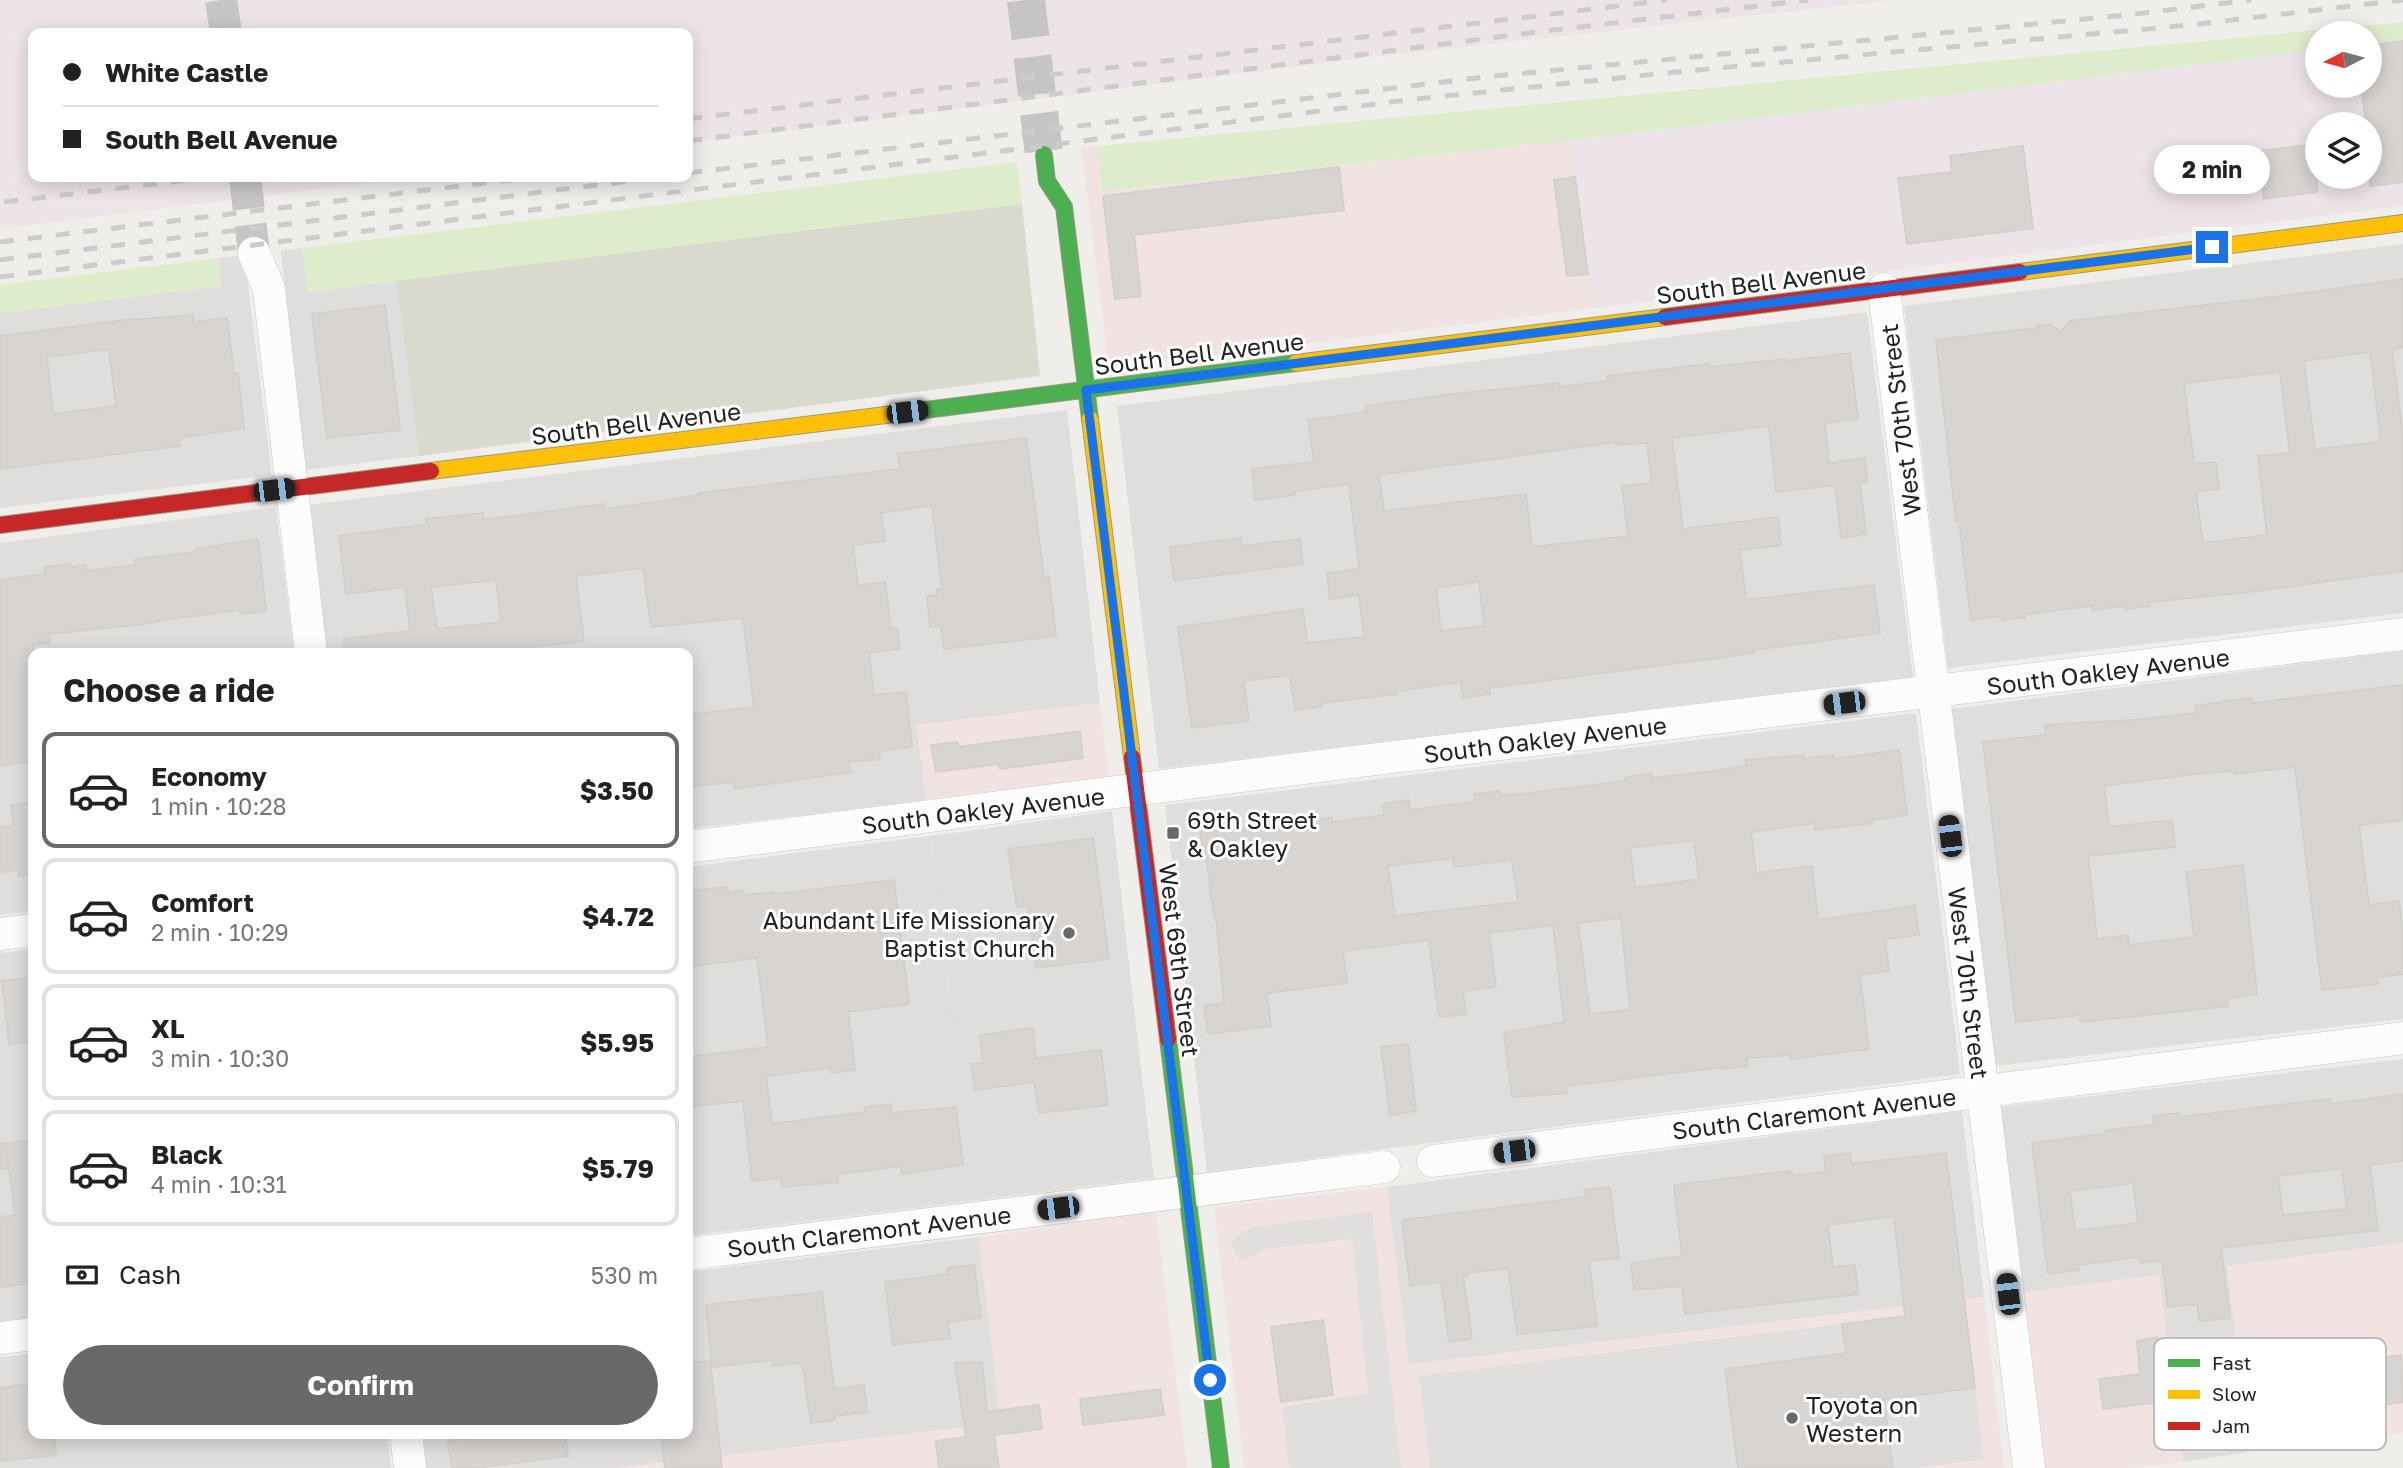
<!DOCTYPE html>
<meta charset="utf-8">
<style>
body{margin:0;font-family:"Golos Text",sans-serif;background:#f2f2f2;color:#222;height:100vh;display:flex;flex-direction:column;font-size:26px;white-space:nowrap}
*{box-sizing:border-box;margin:0}
p{font-size:23px;color:#767676}
.icon{flex:none;width:38px;height:38px;fill:none;stroke:currentColor;stroke-width:2;stroke-linecap:round;stroke-linejoin:round}
.map{position:relative;flex:1;overflow:hidden}
.sheet{position:absolute;left:28px;top:648px;width:665px;height:791px;display:flex;flex-direction:column;background:#fff;border-radius:14px;box-shadow:0 4px 18px #0003}
.sheet>*{flex:none}
.hud{position:absolute;left:28px;top:28px;width:665px;height:154px;border-radius:14px;box-shadow:0 4px 18px #0003;display:grid;align-content:center;height:154px;padding:0 35px;background:#fff}
.needle{width:46px;rotate:264deg}
.buttons{position:absolute;left:2305px;top:21px;display:grid;gap:14px}
.buttons a{display:grid;place-items:center;width:77px;height:77px;border-radius:50%;background:#fff;box-shadow:0 4px 18px #0003;font-size:35px}
.end{position:absolute;width:32px;height:32px;margin:-16px;border:9px solid #1a73e8;background:#fff;box-shadow:0 0 0 4px #fff}
.from{border-radius:50%}
.bubble{position:absolute;height:49px;border-radius:24px;background:#fff;box-shadow:0 4px 18px #0003;font-size:23px;font-weight:700;line-height:49px;text-align:center}
.car{position:absolute;width:21px;height:42px;margin:-21px -10px;border-radius:9px;box-shadow:0 0 5px 2px #0007;background:linear-gradient(#222 24%,#8ab4d8 0 40%,#222 0 76%,#8ab4d8 0 86%,#222 0)}
.hud b{display:flex;align-items:center;gap:24px;height:66px;font-size:26px}
.hud b+b{border-top:2px solid #e0e0e0}
.hud i{width:18px;height:18px;background:#222}
ul{padding:0;list-style:none}
li{display:flex;align-items:center;gap:21px;height:116px;margin:0 14px 10px;padding:0 21px;border:4px solid #e0e0e0;border-radius:14px}
li div{flex:1}
li b{display:block;font-size:26px}
li em{font-style:normal;font-weight:700}
li.selected{border-color:#6a6968}
li>.icon{width:63px;height:63px;stroke-width:1.5}
h2{padding:0 35px;font-size:32px;line-height:84px}
.pay{display:flex;align-items:center;gap:18px;height:77px;padding:0 35px;font-size:26px}
.pay p{margin-inline-start:auto}
.primary-button{display:flex;gap:14px;margin-top:auto;padding:14px 35px}
.primary-button a{flex:1;height:80px;border-radius:42px;background:#6a6968;color:#fff;font-size:28px;font-weight:700;line-height:80px;text-align:center}
.map>svg:first-child{display:block}
</style>
<div class="map">
<svg width="2403" height="1468" viewBox="0 0 2403 1468">
<rect width="100%" height="100%" fill="#f0eeeb"/>
<path fill="#dfdedc" d="M 2403,244 L 2403,613 L 1948,668 L 1904,306 Z
M 244,255 L 272,475 L 0,508 L 0,313 L 221,286 L 218,258 Z
M 1867,312 L 1913,677 L 1159,769 L 1117,406 Z
M 1067,410 L 1100,703 L 917,725 L 926,800 L 688,829 L 688,653 L 325,653 L 307,505 Z
M 276,507 L 294,653 L 33,653 L 33,911 L 0,915 L 0,543 Z
M 2403,651 L 2403,1019 L 1994,1066 L 1952,709 Z
M 1916,713 L 1960,1074 L 1207,1172 L 1165,805 Z
M 930,836 L 955,1038 L 1135,1017 L 1154,1178 L 688,1236 L 688,867 Z
M 33,949 L 33,1319 L 0,1323 L 0,953 Z
M 2403,1059 L 2403,1243 L 2227,1266 L 2250,1452 L 2183,1462 L 2159,1275 L 2020,1293 L 1999,1107 Z
M 1962,1111 L 1984,1297 L 1408,1365 L 1387,1187 Z
M 979,1237 L 1001,1423 L 617,1468 L 427,1468 L 423,1433 L 688,1433 L 688,1272 Z
M 33,1353 L 33,1433 L 387,1433 L 391,1468 L 0,1468 L 0,1357 Z"/>
<path fill="#f1e3e1" d="M 1574,140 L 1596,308 L 1109,368 L 1081,147 L 1097,146 L 1103,191 Z
M 1100,703 L 1109,777 L 926,800 L 917,725 Z
M 1387,1187 L 1409,1364 L 1984,1297 L 2004,1468 L 1244,1468 L 1214,1207 Z
M 1156,1212 L 1187,1468 L 617,1468 L 1001,1423 L 979,1237 Z
M 2403,1243 L 2403,1433 L 2250,1452 L 2227,1266 Z
M 2159,1275 L 2183,1462 L 2131,1468 L 2044,1468 L 2020,1293 Z"/>
<path fill="#ede4e9" fill-rule="evenodd" d="M 0,0 L 1893,0 L 1356,59 L 688,143 L 688,33 L 33,33 L 33,177 L 416,177 L 0,229 Z
M 2403,40 L 2403,206 L 1596,308 L 1574,140 L 2317,50 L 2317,86 L 2370,86 L 2370,44 ZM 2317,124 L 2370,124 L 2370,177 L 2317,177 Z"/>
<path fill="#dededc" d="M 302,248 L 308,292 L 396,280 L 419,456 L 304,470 L 281,251 Z
M 1112,811 L 1135,1017 L 955,1038 L 930,836 Z"/>
<path fill="#d9d9cd" d="M 1022,204 L 1040,376 L 419,456 L 396,280 Z"/>
<path fill="#ddeccb" d="M 2403,22 L 2403,40 L 2370,44 L 2370,33 L 2317,33 L 2317,50 L 1574,140 L 1102,191 L 1097,146 Z
M 1017,162 L 1022,204 L 308,292 L 302,248 Z
M 218,258 L 221,286 L 0,313 L 0,285 Z"/>
<path fill="#e0dfde" d="M 1372,1212 L 1401,1468 L 1289,1468 L 1282,1407 L 1368,1393 L 1352,1239 L 1266,1249 L 1241,1262 L 1230,1242 L 1251,1227 Z
M 1842,1324 L 1846,1353 L 1726,1369 L 1738,1468 L 1430,1468 L 1419,1376 Z
M 1975,1388 L 1984,1459 L 1915,1468 L 1893,1468 L 1884,1399 Z"/>
<path fill="#d7d4d2" stroke="#d3d0cc" stroke-width="2" fill-rule="evenodd" d="M 2403,41 L 2403,182 L 2370,186 L 2370,124 L 2366,124 L 2361,86 L 2370,86 L 2370,46 Z
M 2317,144 L 2317,192 L 2264,199 L 2258,151 Z
M 2023,146 L 2033,228 L 1907,244 L 1898,178 L 1952,172 L 1950,156 Z
M 1339,167 L 1344,210 L 1134,235 L 1141,296 L 1115,299 L 1103,196 Z
M 1575,177 L 1588,274 L 1567,276 L 1554,180 Z
M 2403,279 L 2403,347 L 2392,350 L 2403,437 L 2403,571 L 2241,593 L 2149,602 L 2150,606 L 2126,609 L 2125,606 L 2093,610 L 2092,606 L 2026,614 L 2026,617 L 2002,620 L 2001,616 L 1971,620 L 1959,521 L 1956,522 L 1936,340 L 2037,328 L 2039,325 L 2051,325 L 2060,332 L 2070,321 L 2299,294 ZM 2370,352 L 2381,442 L 2315,449 L 2304,361 ZM 2280,372 L 2290,453 L 2258,456 L 2267,535 L 2203,543 L 2196,492 L 2219,489 L 2216,462 L 2194,464 L 2184,383 Z
M 385,305 L 400,430 L 327,438 L 312,314 Z
M 193,315 L 193,322 L 227,318 L 234,373 L 238,373 L 244,428 L 179,438 L 180,446 L 0,469 L 0,336 L 125,320 ZM 109,349 L 116,406 L 53,414 L 47,357 Z
M 1850,353 L 1858,419 L 1825,423 L 1829,463 L 1865,458 L 1867,482 L 1860,483 L 1866,534 L 1841,538 L 1835,485 L 1776,492 L 1769,426 L 1672,438 L 1683,529 L 1778,517 L 1781,545 L 1740,550 L 1746,600 L 1874,585 L 1880,633 L 1753,650 L 1753,653 L 1717,658 L 1519,684 L 1489,688 L 1490,694 L 1463,698 L 1461,682 L 1397,691 L 1397,694 L 1320,703 L 1321,707 L 1295,710 L 1290,675 L 1244,681 L 1249,721 L 1192,728 L 1178,627 L 1303,609 L 1307,643 L 1364,637 L 1359,595 L 1330,599 L 1327,573 L 1359,569 L 1349,484 L 1294,491 L 1295,495 L 1255,500 L 1252,469 L 1314,462 L 1308,420 L 1367,412 L 1366,406 L 1453,394 L 1560,383 L 1560,387 L 1608,381 L 1608,376 L 1709,364 L 1709,367 L 1787,359 L 1787,361 ZM 1616,442 L 1616,445 L 1647,443 L 1652,483 L 1622,486 L 1628,536 L 1532,547 L 1526,494 L 1384,511 L 1379,475 ZM 1479,582 L 1484,626 L 1441,631 L 1436,588 Z
M 1026,438 L 1044,577 L 1049,576 L 1056,636 L 944,649 L 941,626 L 930,627 L 927,596 L 937,595 L 937,589 L 942,589 L 932,505 L 881,513 L 885,541 L 853,545 L 858,585 L 885,582 L 891,629 L 897,628 L 900,649 L 869,653 L 874,695 L 906,692 L 912,747 L 879,751 L 880,759 L 849,762 L 851,772 L 734,789 L 734,782 L 688,787 L 688,715 L 754,707 L 743,618 L 651,627 L 643,568 L 576,576 L 584,641 L 477,653 L 345,653 L 344,639 L 410,631 L 405,587 L 346,594 L 339,536 L 427,524 L 426,519 L 483,513 L 483,520 L 604,504 L 604,509 L 670,500 L 699,495 L 698,493 L 900,469 L 898,454 ZM 496,580 L 501,622 L 437,629 L 431,587 Z
M 1241,538 L 1242,546 L 1300,539 L 1303,564 L 1174,581 L 1170,547 Z
M 258,539 L 266,611 L 241,614 L 240,610 L 170,619 L 144,624 L 49,634 L 50,643 L 33,644 L 33,761 L 0,766 L 0,580 L 45,574 L 45,567 L 70,564 L 70,567 L 86,565 L 87,571 L 136,565 L 135,559 L 195,552 L 195,549 Z
M 2403,685 L 2403,820 L 2359,825 L 2369,905 L 2399,901 L 2403,936 L 2403,974 L 2377,977 L 2378,984 L 2322,990 L 2295,767 L 2234,774 L 2234,771 L 2204,773 L 2140,781 L 2104,786 L 2109,827 L 2172,820 L 2175,847 L 2088,856 L 2097,939 L 2128,935 L 2129,945 L 2194,937 L 2186,872 L 2243,865 L 2257,994 L 2227,998 L 2228,1006 L 2202,1009 L 2081,1022 L 2080,1015 L 2016,1022 L 1983,742 L 2046,735 L 2045,725 L 2133,720 L 2196,713 L 2196,706 L 2226,701 L 2252,698 L 2253,703 Z
M 1080,731 L 1083,758 L 1000,769 L 999,764 L 936,772 L 931,745 L 957,742 L 958,747 Z
M 1899,750 L 1907,815 L 1872,820 L 1872,823 L 1815,830 L 1814,823 L 1751,832 L 1756,873 L 1812,866 L 1818,920 L 1915,906 L 1919,935 L 1885,939 L 1889,971 L 1860,975 L 1869,1049 L 1791,1059 L 1790,1055 L 1747,1058 L 1747,1066 L 1723,1069 L 1723,1067 L 1566,1086 L 1567,1093 L 1512,1097 L 1504,1033 L 1564,1022 L 1553,925 L 1489,933 L 1496,987 L 1463,991 L 1466,1014 L 1439,1017 L 1429,940 L 1343,951 L 1347,983 L 1267,993 L 1271,1026 L 1208,1034 L 1204,1006 L 1224,1003 L 1216,917 L 1214,917 L 1209,885 L 1211,884 L 1200,832 L 1257,828 L 1265,821 L 1281,822 L 1282,825 L 1332,818 L 1332,822 L 1384,815 L 1383,804 L 1409,800 L 1410,810 L 1475,802 L 1474,794 L 1499,791 L 1500,795 L 1522,794 L 1626,781 L 1625,777 L 1651,774 L 1652,778 L 1716,771 L 1746,766 L 1746,760 L 1803,755 L 1804,759 L 1833,755 L 1834,759 ZM 1694,840 L 1699,879 L 1635,888 L 1630,848 ZM 1453,858 L 1454,867 L 1512,860 L 1518,902 L 1395,916 L 1388,866 ZM 1621,918 L 1630,1010 L 1590,1014 L 1578,923 Z
M 33,802 L 33,875 L 19,876 L 19,870 L 0,872 L 0,827 L 13,826 L 11,805 Z
M 1093,838 L 1109,959 L 1036,968 L 1028,906 L 1017,907 L 1008,849 Z
M 894,880 L 909,1004 L 848,1012 L 855,1070 L 831,1073 L 830,1068 L 766,1076 L 772,1124 L 865,1112 L 865,1107 L 891,1104 L 892,1113 L 956,1107 L 963,1165 L 902,1174 L 901,1166 L 838,1174 L 838,1182 L 782,1187 L 781,1178 L 752,1181 L 743,1101 L 688,1107 L 688,1057 L 768,1047 L 758,964 L 756,958 L 694,966 L 693,960 L 688,961 L 688,891 L 728,887 L 728,893 L 742,890 L 743,895 L 774,892 L 774,894 Z
M 30,978 L 31,984 L 33,984 L 33,1042 L 9,1044 L 2,981 Z
M 1033,1028 L 1036,1058 L 1101,1050 L 1108,1105 L 1039,1113 L 1034,1082 L 975,1090 L 971,1064 L 983,1063 L 980,1035 Z
M 1408,1044 L 1416,1111 L 1390,1115 L 1381,1047 Z
M 2403,1094 L 2403,1161 L 2370,1165 L 2378,1230 L 2221,1248 L 2230,1318 L 2199,1321 L 2197,1304 L 2168,1307 L 2162,1260 L 2140,1263 L 2139,1257 L 2078,1265 L 2079,1270 L 2048,1274 L 2032,1143 L 2103,1134 L 2107,1130 L 2154,1125 L 2153,1116 L 2179,1113 L 2180,1117 L 2330,1099 L 2331,1104 ZM 2342,1168 L 2347,1209 L 2283,1215 L 2278,1176 ZM 2133,1183 L 2138,1223 L 2075,1231 L 2070,1191 Z
M 33,1140 L 33,1283 L 0,1287 L 0,1217 L 15,1215 L 9,1168 L 0,1169 L 0,1144 Z
M 1850,1153 L 1852,1164 L 1946,1153 L 1975,1388 L 1884,1399 L 1893,1468 L 1738,1468 L 1725,1369 L 1846,1353 L 1842,1324 L 1905,1316 L 1894,1216 L 1828,1225 L 1833,1267 L 1855,1265 L 1858,1294 L 1685,1314 L 1682,1286 L 1634,1290 L 1631,1263 L 1682,1256 L 1674,1185 L 1789,1171 L 1795,1176 L 1826,1172 L 1824,1156 Z
M 1610,1187 L 1619,1258 L 1589,1261 L 1597,1326 L 1517,1334 L 1508,1268 L 1468,1273 L 1468,1276 L 1463,1276 L 1472,1339 L 1449,1342 L 1441,1282 L 1410,1286 L 1402,1220 L 1585,1197 L 1584,1190 Z
M 974,1265 L 981,1318 L 948,1322 L 950,1338 L 893,1345 L 885,1282 L 948,1274 L 947,1268 Z
M 822,1292 L 834,1389 L 864,1385 L 867,1412 L 835,1416 L 835,1420 L 811,1423 L 802,1363 L 772,1366 L 772,1360 L 712,1367 L 706,1305 Z
M 1323,1320 L 1333,1395 L 1281,1402 L 1271,1327 Z
M 2157,1337 L 2160,1367 L 2199,1361 L 2200,1370 L 2218,1368 L 2219,1382 L 2236,1380 L 2241,1422 L 2182,1428 L 2178,1400 L 2103,1409 L 2099,1379 L 2140,1374 L 2137,1341 Z
M 2401,1355 L 2403,1402 L 2309,1416 L 2303,1370 Z
M 710,1361 L 722,1468 L 665,1468 L 661,1433 L 691,1433 L 688,1405 L 688,1363 Z
M 982,1362 L 987,1412 L 1039,1405 L 1042,1429 L 994,1435 L 999,1468 L 939,1468 L 936,1441 L 966,1437 L 955,1363 Z
M 33,1383 L 33,1433 L 54,1433 L 56,1455 L 0,1461 L 0,1388 Z
M 1160,1389 L 1164,1415 L 1083,1425 L 1080,1399 Z
M 529,1433 L 565,1433 L 568,1456 L 476,1468 L 452,1468 L 448,1441 Z"/>
<g fill="none" stroke-linecap="round" stroke-linejoin="round">
<path stroke="#c7c5c3" stroke-width="32" stroke-dasharray="32 16" stroke-linecap="butt" d="M 221,0 L 226,33
M 245,177 L 254,253"/>
<path stroke="#c7c5c3" stroke-width="38" stroke-dasharray="38 19" stroke-linecap="butt" d="M 1026,0 L 1044,155"/>
<g stroke="#c9c8c7" stroke-width="33">
<path id="street" d="M 254,253 L 269,289 L 311,653
M 1884,289 L 2029,1468
M 688,847 L 1336,764 L 2403,634
M 0,934 L 33,930
M 1433,1161 L 2403,1038
M 688,1254 L 1384,1167
M 0,1338 L 33,1334
M 406,1433 L 410,1468"/>
</g>
<g stroke="#999a82" stroke-width="18">
<path id="fast" d="M 1044,155 L 1047,181 L 1064,207 L 1090,419
M 886,415 L 1296,363
M 1168,1039 L 1221,1468"/>
</g>
<g stroke="#999a82" stroke-width="18">
<path id="slow" d="M 2020,272 L 2403,223
M 1296,363 L 1665,317
M 1090,419 L 1132,757
M 431,471 L 886,415"/>
</g>
<g stroke="#999a82" stroke-width="18">
<path id="jam" d="M 1665,317 L 2020,272
M 0,525 L 431,471
M 1132,757 L 1168,1039"/>
</g>
<use href="#street" stroke="#fdfcfc" stroke-width="32"/>
<use href="#fast" stroke="#4caf50" stroke-width="16"/>
<use href="#slow" stroke="#ffc107" stroke-width="16"/>
<use href="#jam" stroke="#c62828" stroke-width="16"/>
<path stroke="#ccc" stroke-width="5" stroke-dasharray="14 14" stroke-linecap="butt" d="M 688,119 L 1667,0
M 688,141 L 1537,32 L 1808,0
M 688,173 L 1485,77 L 2127,15 L 2251,0
M 4,202 L 214,177
M 0,242 L 534,177
M 0,260 L 662,177
M 0,277 L 1407,100 L 1686,71 L 2190,25 L 2403,0"/>
</g>
<g fill="none" stroke-linecap="round" stroke-linejoin="round">
<path stroke="#1a73e8" stroke-width="9" d="M 1210,1380 L 1086,390 L 2212,247"/>
</g>
<g fill="#6a6968" stroke="#fff" stroke-width="2.5">
<rect x="1166" y="826" width="14" height="14" rx="3.5"/>
<circle cx="1069" cy="933" r="7"/>
<circle cx="1792" cy="1418" r="7"/>
</g>
<g text-anchor="middle" dominant-baseline="central" stroke-width="6" stroke-linejoin="round" paint-order="stroke">
<g font-size="24" fill="#222" stroke="#fff">
<text transform="translate(1761 282) rotate(-7)">South Bell Avenue</text>
<text transform="translate(1199 353) rotate(-7)">South Bell Avenue</text>
<text transform="translate(1900 420) rotate(-97)">West 70th Street</text>
<text transform="translate(636 423) rotate(-7)">South Bell Avenue</text>
<text transform="translate(2108 671) rotate(-7)">South Oakley Avenue</text>
<text transform="translate(1545 739) rotate(-7)">South Oakley Avenue</text>
<text transform="translate(983 810) rotate(-7)">South Oakley Avenue</text>
<text transform="translate(1180 960) rotate(83)">West 69th Street</text>
<text transform="translate(1969 983) rotate(83)">West 70th Street</text>
<text transform="translate(1814 1113) rotate(-7)">South Claremont Avenue</text>
<text transform="translate(869 1231) rotate(-7)">South Claremont Avenue</text>
</g>
<g font-size="24" fill="#222" stroke="#fff" text-anchor="start">
<text x="1187" y="819">69th Street<tspan x="1187" dy="28">&amp; Oakley</tspan></text>
<text x="1055" y="919" text-anchor="end">Abundant Life Missionary<tspan x="1055" dy="28">Baptist Church</tspan></text>
<text x="1806" y="1404">Toyota on<tspan x="1806" dy="28">Western</tspan></text>
</g>
</g>
<rect x="2154" y="1338" width="232" height="112" rx="10" fill="#fff" stroke="#bdbdbd" stroke-width="2"/>
<rect x="2168" y="1359" width="32" height="8" fill="#4caf50"/>
<rect x="2168" y="1390" width="32" height="9" fill="#ffc107"/>
<rect x="2168" y="1422" width="32" height="8" fill="#c62828"/>
<g font-size="19" fill="#222">
<text x="2212" y="1370">Fast</text>
<text x="2212" y="1401">Slow</text>
<text x="2212" y="1433">Jam</text>
</g>
</svg>
<div class="buttons">
<a><svg class="needle" viewBox="-14 -14 28 28"><path d="M0-13l5 13h-10z" fill="#e53935"/><path d="M0 13l5-13h-10z" fill="#767676"/></svg></a>
<a><svg class="icon" aria-label="layers" viewBox="0 0 24 24"><path d="M12 4l9 5-9 5-9-5zM3 14l9 5 9-5"/></svg></a>
</div>
<i class="end from" style="left:1210px;top:1380px"></i>
<i class="end" style="left:2212px;top:247px"></i>
<div class="bubble" style="left:2154px;top:145px;width:116px">2 min</div>
<i class="car" style="left:907px;top:412px;rotate:83deg"></i>
<i class="car" style="left:274px;top:490px;rotate:83deg"></i>
<i class="car" style="left:1844px;top:703px;rotate:263deg"></i>
<i class="car" style="left:1950px;top:836px;rotate:353deg"></i>
<i class="car" style="left:1514px;top:1151px;rotate:263deg"></i>
<i class="car" style="left:1058px;top:1208px;rotate:263deg"></i>
<i class="car" style="left:2008px;top:1294px;rotate:353deg"></i>
<div class="hud">
<b><i class="from"></i>White Castle</b>
<b><i></i>South Bell Avenue</b>
</div>
<section class="sheet">
<h2>Choose a ride</h2>
<ul>
<li class="selected"><svg class="icon" aria-label="car" viewBox="0 0 24 24"><path d="M5 17H2v-5l4-1 3-4h7l3 4 3 1v5h-3M9 17h6M6 11h13"/><circle cx="7" cy="17" r="2"/><circle cx="17" cy="17" r="2"/></svg><div><b>Economy</b><p>1 min · 10:28</p></div><em>$3.50</em></li>
<li><svg class="icon" aria-label="car" viewBox="0 0 24 24"><path d="M5 17H2v-5l4-1 3-4h7l3 4 3 1v5h-3M9 17h6M6 11h13"/><circle cx="7" cy="17" r="2"/><circle cx="17" cy="17" r="2"/></svg><div><b>Comfort</b><p>2 min · 10:29</p></div><em>$4.72</em></li>
<li><svg class="icon" aria-label="car" viewBox="0 0 24 24"><path d="M5 17H2v-5l4-1 3-4h7l3 4 3 1v5h-3M9 17h6M6 11h13"/><circle cx="7" cy="17" r="2"/><circle cx="17" cy="17" r="2"/></svg><div><b>XL</b><p>3 min · 10:30</p></div><em>$5.95</em></li>
<li><svg class="icon" aria-label="car" viewBox="0 0 24 24"><path d="M5 17H2v-5l4-1 3-4h7l3 4 3 1v5h-3M9 17h6M6 11h13"/><circle cx="7" cy="17" r="2"/><circle cx="17" cy="17" r="2"/></svg><div><b>Black</b><p>4 min · 10:31</p></div><em>$5.79</em></li>
</ul>
<div class="pay"><svg class="icon" aria-label="cash" viewBox="0 0 24 24"><path d="M3 7h18v10H3z"/><circle cx="12" cy="12" r="2"/></svg>Cash<p>530 m</p></div>
<div class="primary-button"><a>Confirm</a></div>
</section>
</div>
